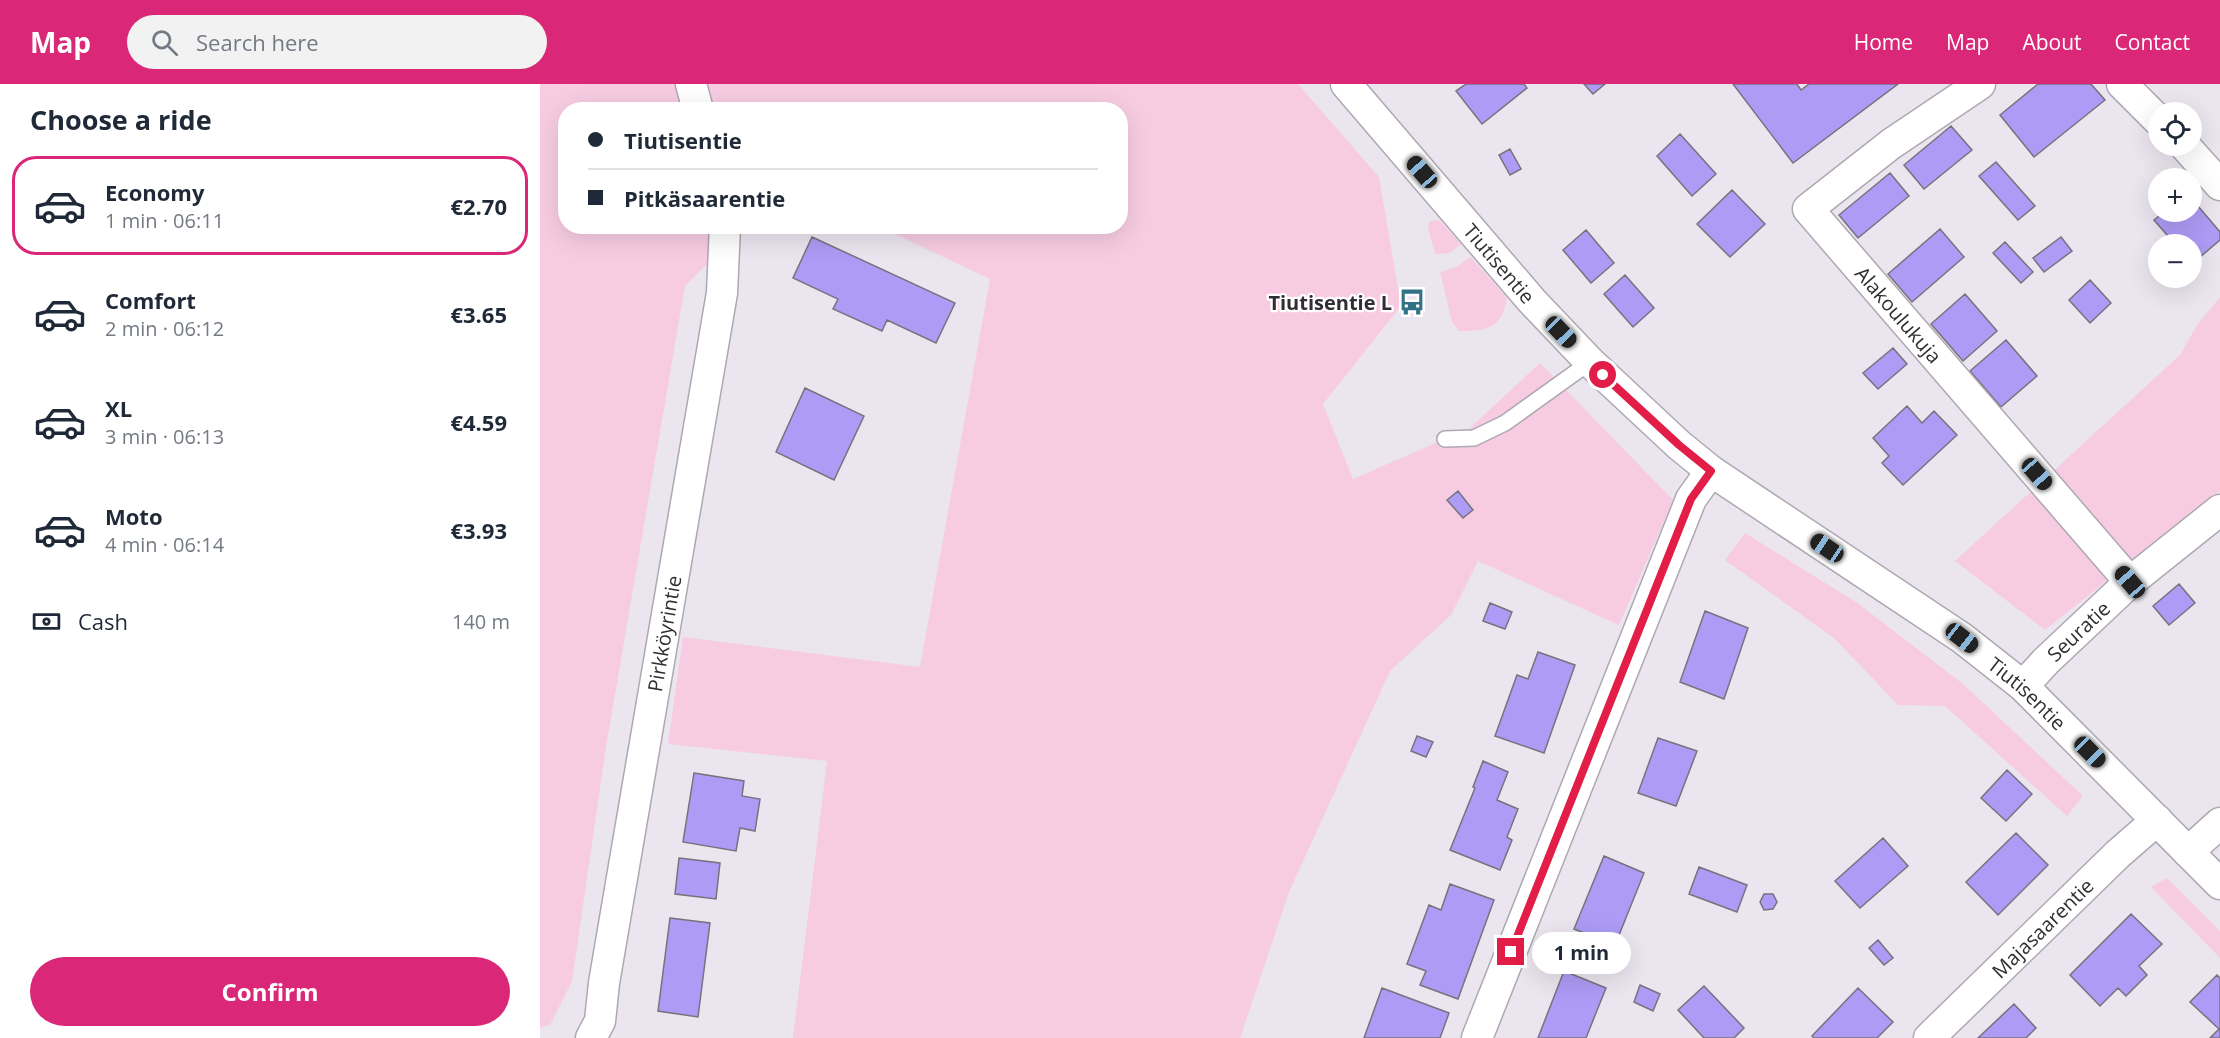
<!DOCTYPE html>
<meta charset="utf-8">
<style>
body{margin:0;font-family:"Open Sans",sans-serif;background:#f2f2f3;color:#1f2937;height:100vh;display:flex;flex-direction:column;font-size:22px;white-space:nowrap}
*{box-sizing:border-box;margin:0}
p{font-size:20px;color:#747a83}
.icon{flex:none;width:33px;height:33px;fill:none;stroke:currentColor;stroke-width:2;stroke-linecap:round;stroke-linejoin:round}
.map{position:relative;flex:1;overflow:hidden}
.details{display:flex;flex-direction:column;background:#fff;width:540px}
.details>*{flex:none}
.guide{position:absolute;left:18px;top:18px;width:570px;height:132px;border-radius:24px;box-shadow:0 6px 24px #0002;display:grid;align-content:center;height:132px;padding:0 30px;background:#fff}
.fabs{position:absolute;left:1608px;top:18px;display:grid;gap:12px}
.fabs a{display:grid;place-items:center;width:54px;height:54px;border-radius:50%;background:#fff;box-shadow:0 6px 24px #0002;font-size:30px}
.end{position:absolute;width:27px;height:27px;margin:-14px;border:8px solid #e11d48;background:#fff;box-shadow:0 0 0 3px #fff}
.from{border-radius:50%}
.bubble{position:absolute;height:42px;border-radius:21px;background:#fff;box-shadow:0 6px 24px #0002;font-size:20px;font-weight:700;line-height:42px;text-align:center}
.car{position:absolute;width:18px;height:36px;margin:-18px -9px;border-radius:8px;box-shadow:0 0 4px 2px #0007;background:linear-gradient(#222 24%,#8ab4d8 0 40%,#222 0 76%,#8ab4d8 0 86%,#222 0)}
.guide b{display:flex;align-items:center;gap:21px;height:57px;font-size:22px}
.guide b+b{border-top:2px solid #e0e1e3}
.guide i{width:15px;height:15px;background:#1f2937}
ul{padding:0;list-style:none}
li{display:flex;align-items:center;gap:18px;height:99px;margin:0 12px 9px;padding:0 18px;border:3px solid transparent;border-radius:24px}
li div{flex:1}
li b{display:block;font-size:22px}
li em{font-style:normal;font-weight:700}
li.active{border-color:#db2777}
li>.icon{width:54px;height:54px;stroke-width:1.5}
h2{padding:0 30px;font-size:27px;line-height:72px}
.pay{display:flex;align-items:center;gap:15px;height:66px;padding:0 30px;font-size:22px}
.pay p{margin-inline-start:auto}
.action{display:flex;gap:12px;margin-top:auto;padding:12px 30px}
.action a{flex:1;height:69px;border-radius:36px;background:#db2777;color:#fff;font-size:24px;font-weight:700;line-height:69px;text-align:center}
header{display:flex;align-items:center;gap:36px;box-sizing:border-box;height:84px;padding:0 30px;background:#db2777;color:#fff}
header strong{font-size:28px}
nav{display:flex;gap:33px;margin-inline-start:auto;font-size:21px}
.search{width:420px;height:54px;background:#f2f2f3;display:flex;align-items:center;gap:15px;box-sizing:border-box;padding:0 21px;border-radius:33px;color:#747a83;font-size:22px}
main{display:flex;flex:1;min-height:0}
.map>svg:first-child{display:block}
</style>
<header>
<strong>Map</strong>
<div class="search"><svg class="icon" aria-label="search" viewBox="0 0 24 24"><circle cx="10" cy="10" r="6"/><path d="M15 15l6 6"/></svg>Search here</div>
<nav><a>Home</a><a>Map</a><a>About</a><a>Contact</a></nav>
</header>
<main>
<section class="details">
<h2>Choose a ride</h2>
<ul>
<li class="active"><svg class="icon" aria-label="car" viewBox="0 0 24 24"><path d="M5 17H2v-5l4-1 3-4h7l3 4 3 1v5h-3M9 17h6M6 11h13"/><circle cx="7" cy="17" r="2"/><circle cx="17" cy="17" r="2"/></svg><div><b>Economy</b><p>1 min · 06:11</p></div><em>€2.70</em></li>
<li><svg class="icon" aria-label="car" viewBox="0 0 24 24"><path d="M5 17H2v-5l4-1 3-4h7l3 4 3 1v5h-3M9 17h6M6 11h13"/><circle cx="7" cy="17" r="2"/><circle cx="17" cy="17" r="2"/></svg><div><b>Comfort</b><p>2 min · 06:12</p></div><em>€3.65</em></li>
<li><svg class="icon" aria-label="car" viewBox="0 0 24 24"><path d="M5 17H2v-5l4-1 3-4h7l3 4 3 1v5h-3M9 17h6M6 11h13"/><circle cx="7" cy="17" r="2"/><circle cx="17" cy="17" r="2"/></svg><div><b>XL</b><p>3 min · 06:13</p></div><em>€4.59</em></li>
<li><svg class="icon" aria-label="car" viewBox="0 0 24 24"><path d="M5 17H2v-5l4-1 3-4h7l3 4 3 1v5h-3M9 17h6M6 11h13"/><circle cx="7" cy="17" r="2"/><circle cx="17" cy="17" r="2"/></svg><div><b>Moto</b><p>4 min · 06:14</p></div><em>€3.93</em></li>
</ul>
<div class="pay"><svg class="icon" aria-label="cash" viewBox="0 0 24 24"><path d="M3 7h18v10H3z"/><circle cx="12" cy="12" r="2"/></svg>Cash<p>140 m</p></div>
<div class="action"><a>Confirm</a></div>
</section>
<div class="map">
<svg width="1680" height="954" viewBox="0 0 1680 954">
<rect width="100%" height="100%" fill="#ebe5ef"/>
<path fill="#f7cce2" d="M 0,0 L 758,0 L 839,93 L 861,222 L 783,320 L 813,395 L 930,344 L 1000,279 L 1133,416 L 1079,541 L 938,477 L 911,531 L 850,587 L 749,808 L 700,954 L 253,954 L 287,677 L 128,660 L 143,553 L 380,583 L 450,195 L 340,143 L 580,142 L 580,26 L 26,26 L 26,142 L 204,143 L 145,202 L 66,663 L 32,897 L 10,941 L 0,944 Z
M 895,136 L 900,137 L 921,160 L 910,169 L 895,170 L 888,144 L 889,138 Z
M 931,173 L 967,214 C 962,244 947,247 919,247 L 912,238 L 900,188 L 916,183 Z
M 1680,213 L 1680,407 L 1505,546 L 1415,477 L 1640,271 L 1657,241 Z
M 1205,449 L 1316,518 L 1423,600 L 1543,712 L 1527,732 L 1405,622 L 1358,621 L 1295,555 L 1185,476 Z
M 1627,794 L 1680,847 L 1680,874 L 1611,803 Z"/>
<path fill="#ad9bf5" stroke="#75737c" stroke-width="1.5" d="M 926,0 L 984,0 L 987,4 L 942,40 L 916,7 Z
M 1044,0 L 1065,0 L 1053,10 Z
M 1193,0 L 1257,0 L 1261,6 L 1269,0 L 1358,0 L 1253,79 Z
M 1498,0 L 1551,0 L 1565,16 L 1494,73 L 1460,31 Z
M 1411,42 L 1432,66 L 1384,105 L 1364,81 Z
M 1140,50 L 1176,90 L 1152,112 L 1117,72 Z
M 970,65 L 981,85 L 970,91 L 959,71 Z
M 1456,78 L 1495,122 L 1478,136 L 1439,92 Z
M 1350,89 L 1369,112 L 1318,154 L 1299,131 Z
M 1192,106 L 1225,140 L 1190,173 L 1157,140 Z
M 1652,115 L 1680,148 L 1680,156 L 1652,180 L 1652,160 L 1635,160 L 1614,136 L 1624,128 L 1652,128 Z
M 1400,145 L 1424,173 L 1372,218 L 1348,190 Z
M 1046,146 L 1074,179 L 1051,199 L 1023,166 Z
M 272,153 L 415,219 L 396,259 L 347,236 L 342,247 L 293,225 L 298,215 L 253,194 Z
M 1521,153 L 1532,167 L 1504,188 L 1493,174 Z
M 1465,158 L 1493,188 L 1481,199 L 1453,169 Z
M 1085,191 L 1114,224 L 1093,243 L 1064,210 Z
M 1550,196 L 1571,219 L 1550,239 L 1529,216 Z
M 1425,210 L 1457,247 L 1423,277 L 1391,240 Z
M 1466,256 L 1497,292 L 1461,323 L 1430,287 Z
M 1353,264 L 1367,280 L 1338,305 L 1323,289 Z
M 265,304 L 324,332 L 294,396 L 236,368 Z
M 1367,322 L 1382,339 L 1394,327 L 1417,351 L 1363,401 L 1342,379 L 1349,372 L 1333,354 Z
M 918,407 L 933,426 L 923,434 L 907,416 Z
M 1639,500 L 1655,519 L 1629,541 L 1613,522 Z
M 950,519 L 972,528 L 965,545 L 943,537 Z
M 1165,527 L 1208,544 L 1184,615 L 1140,598 Z
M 998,568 L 1035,581 L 1004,669 L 955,652 L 977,591 L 988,595 Z
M 877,652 L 893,658 L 886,673 L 871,667 Z
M 1118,654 L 1157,667 L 1136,722 L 1098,709 Z
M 943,677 L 968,688 L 957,716 L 978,725 L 967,753 L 972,756 L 960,786 L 910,766 L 935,704 L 933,703 Z
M 1467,686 L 1492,710 L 1466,737 L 1441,714 Z
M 154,689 L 204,697 L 202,712 L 220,715 L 215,747 L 200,744 L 196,767 L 143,758 Z
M 1476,749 L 1508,781 L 1458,831 L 1426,798 Z
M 1343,754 L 1368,782 L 1320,824 L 1295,797 Z
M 1064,772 L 1104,789 L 1075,861 L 1034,845 Z
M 139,774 L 180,779 L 176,815 L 135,810 Z
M 1159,783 L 1207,801 L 1197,828 L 1149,810 Z
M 910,800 L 954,816 L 918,915 L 880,901 L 886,887 L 867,880 L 889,821 L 901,826 Z
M 1224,810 L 1233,810 L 1237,818 L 1233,825 L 1224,826 L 1220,818 Z
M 1591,830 L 1622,860 L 1599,882 L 1607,891 L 1586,912 L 1578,904 L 1560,922 L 1530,891 Z
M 130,834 L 170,839 L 158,933 L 118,927 Z
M 1338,856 L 1353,874 L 1344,881 L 1329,864 Z
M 1024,887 L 1066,904 L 1046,954 L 998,954 Z
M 1677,891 L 1680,894 L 1680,954 L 1670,954 L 1679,945 L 1650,918 Z
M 1100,901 L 1120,910 L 1113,927 L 1094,918 Z
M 1164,902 L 1204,944 L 1194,954 L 1164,954 L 1138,926 Z
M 842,904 L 909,929 L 900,954 L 824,954 Z
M 1318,904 L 1353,938 L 1337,954 L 1274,954 L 1272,952 Z
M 1474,920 L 1496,944 L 1486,954 L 1438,954 Z"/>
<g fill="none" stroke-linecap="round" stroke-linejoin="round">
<g stroke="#ada8b1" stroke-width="18">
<path id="service" d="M 905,355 L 934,354 L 965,339 L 1050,278"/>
</g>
<g stroke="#ada8b1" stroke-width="33">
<g id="minor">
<path d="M 151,0 L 158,26"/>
<path id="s1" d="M 806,0 L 992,217 L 1050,278 L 1139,361 L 1171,387 L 1422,554 L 1483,602 L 1680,800"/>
<path id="s2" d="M 1440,0 L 1351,60 L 1268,125 L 1590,498"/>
<path d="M 1582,0 L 1618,36"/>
<path d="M 1645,62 L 1680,101"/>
<path id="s3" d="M 1483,602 L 1506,577 L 1590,498 L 1680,426"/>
<path d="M 1648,768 L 1680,739"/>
<path id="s4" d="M 51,954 L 60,937 L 64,899 L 182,209 L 185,142"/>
<path d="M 937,954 L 1151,415 L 1171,387"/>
<path id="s5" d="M 1389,954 L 1578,770 L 1617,736"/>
</g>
</g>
<use href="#service" stroke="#fff" stroke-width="15"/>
<use href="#minor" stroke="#fff" stroke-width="30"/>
</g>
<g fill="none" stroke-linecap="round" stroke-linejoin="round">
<path stroke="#e11d48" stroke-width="8" d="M 971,868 L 1151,415 L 1171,387 L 1139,361 L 1063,291"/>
</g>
<defs>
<g id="bus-bare" transform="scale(2.07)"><path d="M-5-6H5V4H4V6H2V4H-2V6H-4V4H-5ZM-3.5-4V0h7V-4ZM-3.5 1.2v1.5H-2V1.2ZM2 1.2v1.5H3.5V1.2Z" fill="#317285" stroke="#fff" stroke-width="2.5" paint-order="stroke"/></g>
</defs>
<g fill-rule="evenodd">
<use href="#bus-bare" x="872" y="218"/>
</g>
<g text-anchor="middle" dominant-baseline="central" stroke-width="4.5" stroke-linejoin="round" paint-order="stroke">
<g font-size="20" fill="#302e32" stroke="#fff">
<text stroke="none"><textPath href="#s1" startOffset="236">Tiutisentie</textPath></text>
<text stroke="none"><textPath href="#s2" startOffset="352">Alakoulukuja</textPath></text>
<text stroke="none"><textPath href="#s3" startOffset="78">Seuratie</textPath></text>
<text stroke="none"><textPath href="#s4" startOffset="412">Pirkköyrintie</textPath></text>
<text stroke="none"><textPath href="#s1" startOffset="920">Tiutisentie</textPath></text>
<text stroke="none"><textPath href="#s5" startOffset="158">Majasaarentie</textPath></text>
</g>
<g font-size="20" font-weight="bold" fill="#302e32" stroke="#fff" text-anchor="end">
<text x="852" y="218">Tiutisentie L</text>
</g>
</g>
</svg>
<div class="fabs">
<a><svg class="icon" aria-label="locate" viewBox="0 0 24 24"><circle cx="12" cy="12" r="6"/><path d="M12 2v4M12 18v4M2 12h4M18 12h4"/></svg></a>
<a>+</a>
<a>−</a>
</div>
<i class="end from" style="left:1063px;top:291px"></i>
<i class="end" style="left:971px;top:868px"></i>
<div class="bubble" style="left:992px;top:848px;width:99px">1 min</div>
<i class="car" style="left:882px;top:88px;rotate:319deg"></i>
<i class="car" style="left:1021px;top:248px;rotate:136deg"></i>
<i class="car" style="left:1497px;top:390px;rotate:139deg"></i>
<i class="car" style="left:1287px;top:464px;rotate:304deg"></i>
<i class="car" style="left:1590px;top:498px;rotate:319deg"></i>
<i class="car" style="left:1422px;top:554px;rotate:128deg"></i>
<i class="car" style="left:1550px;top:668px;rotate:135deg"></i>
<div class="guide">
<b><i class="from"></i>Tiutisentie</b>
<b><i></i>Pitkäsaarentie</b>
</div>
</div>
</main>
